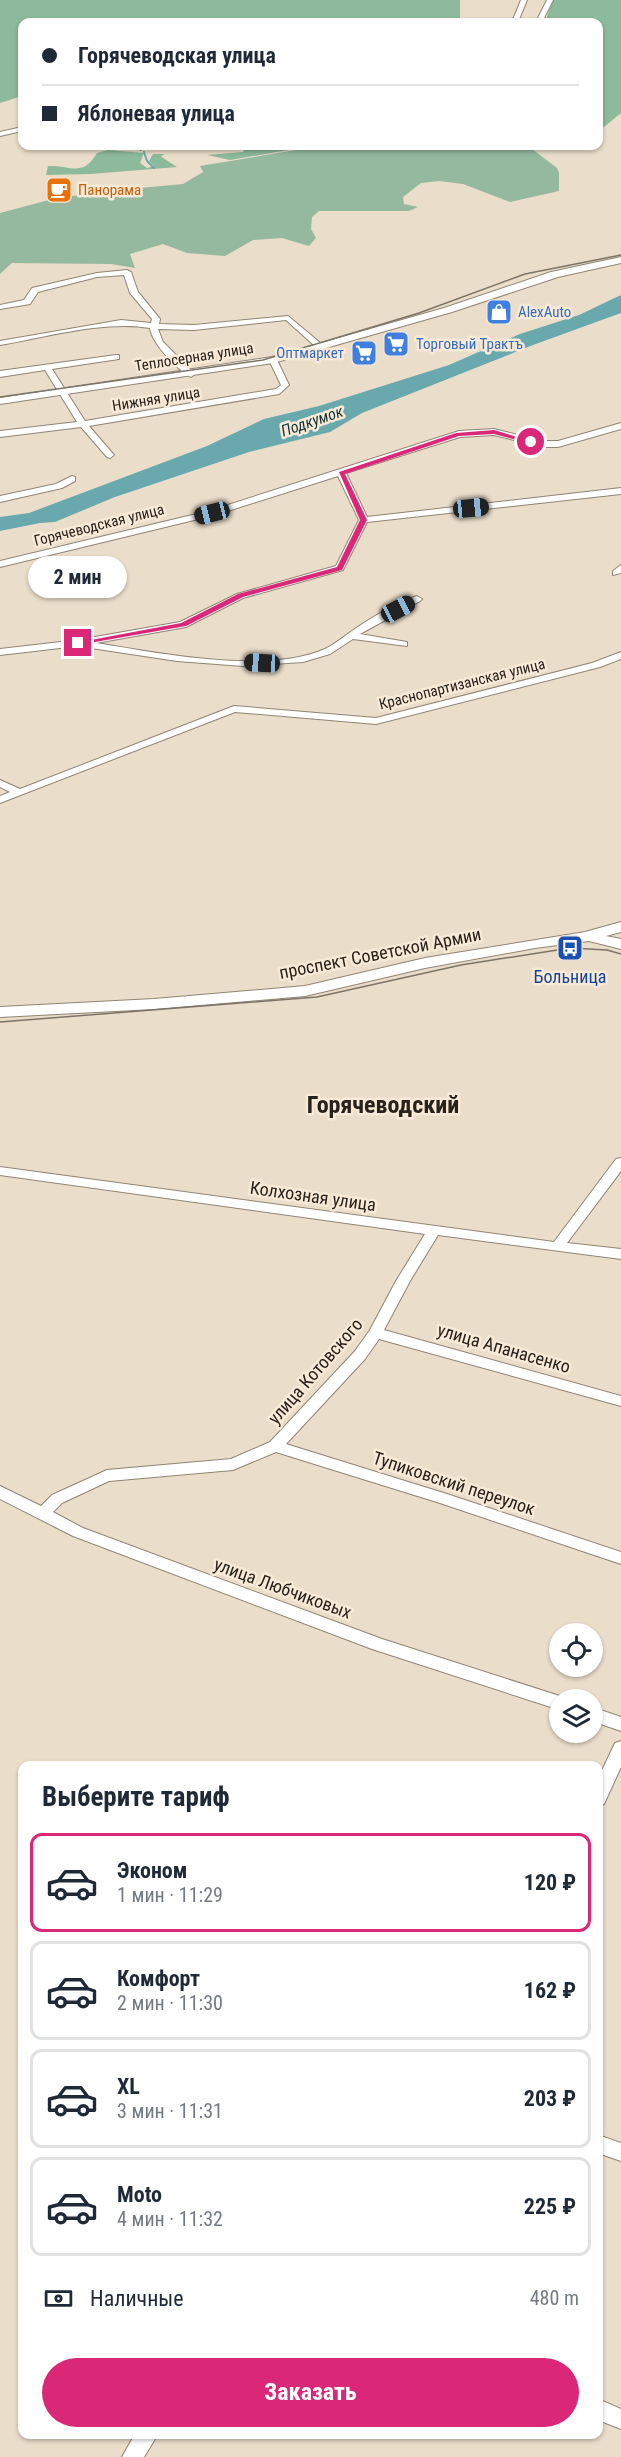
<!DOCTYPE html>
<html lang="ru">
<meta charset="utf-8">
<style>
body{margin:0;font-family:"Roboto Condensed",sans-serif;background:#f2f2f3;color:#1f2937;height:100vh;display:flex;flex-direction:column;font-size:22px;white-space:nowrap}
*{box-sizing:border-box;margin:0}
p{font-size:20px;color:#747a83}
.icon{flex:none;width:33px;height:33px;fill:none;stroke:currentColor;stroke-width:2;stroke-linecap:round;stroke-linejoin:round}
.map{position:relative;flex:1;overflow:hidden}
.side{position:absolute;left:18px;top:1761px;width:585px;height:678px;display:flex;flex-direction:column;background:#fff;border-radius:12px;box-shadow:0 2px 4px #0004}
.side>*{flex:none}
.banner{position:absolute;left:18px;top:18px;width:585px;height:132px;border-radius:12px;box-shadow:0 2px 4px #0004;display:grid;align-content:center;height:132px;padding:0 24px;background:#fff}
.buttons{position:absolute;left:549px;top:1623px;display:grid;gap:12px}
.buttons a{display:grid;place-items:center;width:54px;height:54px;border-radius:50%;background:#fff;box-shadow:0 2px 4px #0004;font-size:30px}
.end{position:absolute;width:27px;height:27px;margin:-14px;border:8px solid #db2777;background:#fff;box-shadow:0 0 0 3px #fff}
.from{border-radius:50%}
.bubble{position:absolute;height:42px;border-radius:21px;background:#fff;box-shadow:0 2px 4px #0004;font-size:20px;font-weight:700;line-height:42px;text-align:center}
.car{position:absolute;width:18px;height:36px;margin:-18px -9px;border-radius:8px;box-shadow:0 0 4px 2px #0007;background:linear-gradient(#222 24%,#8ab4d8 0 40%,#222 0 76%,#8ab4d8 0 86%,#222 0)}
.banner b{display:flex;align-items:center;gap:21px;height:57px;font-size:22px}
.banner b+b{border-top:2px solid #e0e1e3}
.banner i{width:15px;height:15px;background:#1f2937}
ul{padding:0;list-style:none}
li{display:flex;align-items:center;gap:18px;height:99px;margin:0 12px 9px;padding:0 12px;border:3px solid #e0e1e3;border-radius:12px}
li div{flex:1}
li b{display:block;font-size:22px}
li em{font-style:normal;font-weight:700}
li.current{border-color:#db2777}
li>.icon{width:54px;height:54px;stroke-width:1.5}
h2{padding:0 24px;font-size:27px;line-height:72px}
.pay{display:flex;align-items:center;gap:15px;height:66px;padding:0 24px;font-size:22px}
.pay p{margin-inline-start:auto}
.button{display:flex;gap:12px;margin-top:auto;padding:12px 24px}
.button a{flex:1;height:69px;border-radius:36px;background:#db2777;color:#fff;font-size:24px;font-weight:700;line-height:69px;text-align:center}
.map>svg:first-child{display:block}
</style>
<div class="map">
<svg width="621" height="2457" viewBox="0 0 621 2457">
<rect width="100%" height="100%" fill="#eaddca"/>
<path fill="#94b99f" d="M 320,146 L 528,146 L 557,168 L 559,173 L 559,191 L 510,202 L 463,184 L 439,181 L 421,183 L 403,197 L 404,204 L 418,207 L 409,211 L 319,211 L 312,217 L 311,229 L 316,238 L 309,246 L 282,238 L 253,240 L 225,256 L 187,253 L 163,244 L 130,254 L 135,268 L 111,264 L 12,263 L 0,274 L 0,213 L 49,200 L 96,192 L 183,184 L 203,172 L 200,166 Z"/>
<path fill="#8cba9a" d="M 0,0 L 460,0 L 460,19 L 444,22 L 22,22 L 22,96 L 0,103 Z
M 553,0 L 621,0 L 621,113 L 599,131 L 598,22 L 545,22 Z
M 246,146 L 312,146 L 230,160 L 207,155 L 243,152 Z
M 108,150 L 144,153 L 140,163 L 147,168 L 154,166 L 149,161 L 153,154 L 165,154 L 161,156 L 163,158 L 177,167 L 91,174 L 46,175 L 48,166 C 71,165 82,178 97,153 Z"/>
<path fill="#69a9ae" d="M 621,295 L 621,313 L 533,345 L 362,413 L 330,432 L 249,452 L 115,497 L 55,522 L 40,523 L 0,531 L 0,517 L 29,513 L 207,446 L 264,419 L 319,406 L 449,365 L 520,334 L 579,315 Z"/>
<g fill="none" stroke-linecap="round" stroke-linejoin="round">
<path stroke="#69a9ae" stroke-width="2" d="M 138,148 L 141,150
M 144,152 L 147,161 L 154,168"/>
<g stroke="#908473" stroke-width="2">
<path id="minor" d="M 521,0 L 527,0 L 518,22 L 512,22 Z
M 547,0 L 553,0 L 542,22 L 536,22 Z
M 22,127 L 22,131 L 0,136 L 0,132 Z
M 127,270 L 131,272 L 138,292 L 160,319 L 159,324 L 194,325 L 288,316 L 324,346 L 317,348 L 286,320 L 194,330 L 158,329 L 163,342 L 195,374 L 191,377 C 177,369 152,344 150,328 C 105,320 46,337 0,345 L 0,341 L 121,320 L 151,323 L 152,319 L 130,293 L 124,275 L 97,277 L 38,292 L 30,304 L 0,309 L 0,305 L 24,300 L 32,288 L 97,273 Z
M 116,355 L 119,355 L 119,359 L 52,369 L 85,421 L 276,389 L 281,385 L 269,360 L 273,358 L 277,360 L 289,385 L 279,394 L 89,426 L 114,455 L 110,458 L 107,457 L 81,427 L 0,437 L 0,431 L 77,422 L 45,370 L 0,377 L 0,371 Z
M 621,423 L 621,429 L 558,447 L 542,447 L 494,435 L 460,437 L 346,473 L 367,517 L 621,488 L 621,494 L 367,522 L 343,570 L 243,598 L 186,627 L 96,643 C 159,653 267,675 325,649 C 335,644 343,637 352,631 C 371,618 395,603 417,596 L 422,599 L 420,601 L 360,634 L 407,642 L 407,646 L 353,639 L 330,654 L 303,662 L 243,666 L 177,661 L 91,648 L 86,645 L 0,655 L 0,649 L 78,640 L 180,622 L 237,594 L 336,566 L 359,520 L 338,476 L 215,515 L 0,567 L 0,561 L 209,511 L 459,431 L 494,429 L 542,441 L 558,441 Z
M 72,476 L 75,477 L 75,481 L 62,488 L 0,502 L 0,496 L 56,484 Z
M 621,565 L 621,573 L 613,575 L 613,571 Z
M 621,652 L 621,659 L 600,667 L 376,724 L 235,712 L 0,803 L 0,796 L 10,792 L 0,787 L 0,780 L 20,789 L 234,706 L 376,718 L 592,663 Z
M 621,1158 L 621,1171 L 567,1243 L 621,1249 L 621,1259 L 438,1235 L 410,1281 L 384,1330 L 621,1396 L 621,1406 L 379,1339 L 365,1359 L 286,1444 L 450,1495 L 621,1552 L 621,1564 L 440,1503 L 276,1452 L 233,1470 L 109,1481 L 62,1503 L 53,1512 L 83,1528 L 382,1639 L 566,1698 L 560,1700 L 560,1710 L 372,1649 L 73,1536 L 0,1499 L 0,1486 L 41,1506 L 52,1495 L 107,1470 L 231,1459 L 270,1442 L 355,1351 L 370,1330 L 396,1281 L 425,1234 L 0,1175 L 0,1167 L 554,1242 L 616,1159 Z
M 592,1707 L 621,1717 L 621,1731 L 592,1721 Z
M 621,1741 L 621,1767 L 604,1804 L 598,1806 L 598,1779 L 615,1743 Z
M 598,2135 L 621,2143 L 621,2161 L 598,2153 Z
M 598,2399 L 621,2409 L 621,2429 L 598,2420 Z
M 135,2434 L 158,2434 L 144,2457 L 122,2457 Z"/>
</g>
<g stroke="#908473" stroke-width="2">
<path id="secondary" d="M 621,257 L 621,263 L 558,277 L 452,312 L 273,363 L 0,404 L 0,398 L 272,357 L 444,308 L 551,272 Z
M 621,922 L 621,932 L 606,936 L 621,939 L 621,949 L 589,941 L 535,948 L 425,968 L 305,996 L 154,1009 L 0,1017 L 0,1007 L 154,999 L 305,986 L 425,958 L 585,932 Z"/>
</g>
<use href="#minor" fill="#fff" fill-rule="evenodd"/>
<use href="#secondary" fill="#fff" fill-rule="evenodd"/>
<path stroke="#7c7467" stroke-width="1.5" d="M 0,397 L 263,360 L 419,313 L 525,274 L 621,255
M 0,1022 L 317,997 L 461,965 L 570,948 L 607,950 L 621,954"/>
</g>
<path fill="#db2777" d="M 494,430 L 534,442 L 531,444 L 494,434 L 459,436 L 345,474 L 367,520 L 342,570 L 243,597 L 186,626 L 78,645 L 75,643 L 181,623 L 238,594 L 337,567 L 360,520 L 339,472 L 456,433 Z"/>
<defs>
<g id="cafe-square" transform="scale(1.35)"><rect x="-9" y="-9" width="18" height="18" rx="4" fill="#e8710a" stroke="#f8ead7"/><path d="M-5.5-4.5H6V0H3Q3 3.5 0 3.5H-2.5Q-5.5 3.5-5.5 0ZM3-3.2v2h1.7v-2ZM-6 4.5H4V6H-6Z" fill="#fff"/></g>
<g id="shop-square" transform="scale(1.35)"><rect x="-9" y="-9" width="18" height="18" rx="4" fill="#3f7fe0" stroke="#f8ead7"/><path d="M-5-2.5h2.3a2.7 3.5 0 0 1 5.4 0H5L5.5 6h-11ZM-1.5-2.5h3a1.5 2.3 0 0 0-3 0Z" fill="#fff"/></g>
<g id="supermarket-square" transform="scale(1.35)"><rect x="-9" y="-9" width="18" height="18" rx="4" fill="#3f7fe0" stroke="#f8ead7"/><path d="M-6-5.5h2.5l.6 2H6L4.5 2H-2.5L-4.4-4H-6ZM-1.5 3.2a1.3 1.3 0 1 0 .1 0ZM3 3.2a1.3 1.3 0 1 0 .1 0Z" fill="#fff"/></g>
<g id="bus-square" transform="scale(1.35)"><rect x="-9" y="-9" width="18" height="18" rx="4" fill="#1a4fb4" stroke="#f8ead7"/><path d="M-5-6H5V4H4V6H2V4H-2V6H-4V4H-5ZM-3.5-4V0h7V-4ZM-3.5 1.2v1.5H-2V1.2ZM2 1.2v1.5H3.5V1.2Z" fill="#fff"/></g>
</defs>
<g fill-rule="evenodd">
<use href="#cafe-square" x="59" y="190"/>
<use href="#shop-square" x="499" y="312"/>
<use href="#supermarket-square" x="396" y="344"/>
<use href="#supermarket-square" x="364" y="353"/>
<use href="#bus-square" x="570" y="948"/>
</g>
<g text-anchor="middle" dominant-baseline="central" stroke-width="5" stroke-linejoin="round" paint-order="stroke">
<g font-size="15" fill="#c56008" stroke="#f8ead7" text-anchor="start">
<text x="78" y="190">Панорама</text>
</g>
<g font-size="15" fill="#366cbe" stroke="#f8ead7" text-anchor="start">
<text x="518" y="312">AlexAuto</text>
<text x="416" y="344">Торговый Трактъ</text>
<text x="344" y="353" text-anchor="end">Оптмаркет</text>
</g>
<g font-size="15" fill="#27221b" stroke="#f8ead7">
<text transform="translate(194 357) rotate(-9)">Теплосерная улица</text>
<text transform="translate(156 399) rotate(-9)">Нижняя улица</text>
<text transform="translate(99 525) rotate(-14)">Горячеводская улица</text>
<text transform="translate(462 684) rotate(-14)">Краснопартизанская улица</text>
</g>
<g font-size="16" font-style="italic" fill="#113335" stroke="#f8ead7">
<text transform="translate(312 421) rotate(-19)">Подкумок</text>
</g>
<g font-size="18" fill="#27221b" stroke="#f8ead7">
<text transform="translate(380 953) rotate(-11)">проспект Советской Армии</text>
<text transform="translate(313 1196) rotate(8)">Колхозная улица</text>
<text transform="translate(504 1348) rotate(16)">улица Апанасенко</text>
<text transform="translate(315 1371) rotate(-49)">улица Котовского</text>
<text transform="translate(454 1483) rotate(18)">Тупиковский переулок</text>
<text transform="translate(283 1588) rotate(20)">улица Любчиковых</text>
</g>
<g font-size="18" fill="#164399" stroke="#f8ead7">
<text x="570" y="976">Больница</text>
</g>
<g font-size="24" font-weight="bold" fill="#27221b" stroke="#f8ead7">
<text x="383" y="1105">Горячеводский</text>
</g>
</g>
</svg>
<div class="buttons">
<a><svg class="icon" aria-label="locate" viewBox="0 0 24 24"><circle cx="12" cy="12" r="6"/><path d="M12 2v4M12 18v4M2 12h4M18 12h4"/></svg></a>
<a><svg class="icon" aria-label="layers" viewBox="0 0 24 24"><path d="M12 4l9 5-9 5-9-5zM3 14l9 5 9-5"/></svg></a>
</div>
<i class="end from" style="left:531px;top:442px"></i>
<i class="end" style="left:78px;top:643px"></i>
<div class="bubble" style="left:28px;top:556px;width:99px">2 мин</div>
<i class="car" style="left:471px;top:508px;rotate:84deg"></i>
<i class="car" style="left:212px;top:513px;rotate:256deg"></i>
<i class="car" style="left:398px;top:609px;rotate:62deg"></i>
<i class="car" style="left:262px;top:663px;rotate:273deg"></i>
<div class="banner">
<b><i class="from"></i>Горячеводская улица</b>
<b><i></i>Яблоневая улица</b>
</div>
<section class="side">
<h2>Выберите тариф</h2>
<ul>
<li class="current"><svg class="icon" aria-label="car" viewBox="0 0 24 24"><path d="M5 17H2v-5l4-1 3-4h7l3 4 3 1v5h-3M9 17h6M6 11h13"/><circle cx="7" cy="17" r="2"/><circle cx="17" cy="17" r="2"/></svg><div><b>Эконом</b><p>1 мин · 11:29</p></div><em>120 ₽</em></li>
<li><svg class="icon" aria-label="car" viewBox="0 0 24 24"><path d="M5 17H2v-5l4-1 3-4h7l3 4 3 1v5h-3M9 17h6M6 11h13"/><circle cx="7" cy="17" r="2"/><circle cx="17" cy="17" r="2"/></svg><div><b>Комфорт</b><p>2 мин · 11:30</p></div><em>162 ₽</em></li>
<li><svg class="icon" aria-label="car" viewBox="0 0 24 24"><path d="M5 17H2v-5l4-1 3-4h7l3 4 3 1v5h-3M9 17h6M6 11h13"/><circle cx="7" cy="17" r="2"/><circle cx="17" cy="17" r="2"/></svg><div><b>XL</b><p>3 мин · 11:31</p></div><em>203 ₽</em></li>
<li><svg class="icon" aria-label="car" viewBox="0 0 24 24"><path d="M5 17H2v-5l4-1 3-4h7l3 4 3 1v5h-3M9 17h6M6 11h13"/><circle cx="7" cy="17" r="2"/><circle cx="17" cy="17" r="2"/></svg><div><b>Moto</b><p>4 мин · 11:32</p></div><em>225 ₽</em></li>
</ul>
<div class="pay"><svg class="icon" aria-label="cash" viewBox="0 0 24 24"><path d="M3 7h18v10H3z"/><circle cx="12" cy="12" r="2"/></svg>Наличные<p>480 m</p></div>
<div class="button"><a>Заказать</a></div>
</section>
</div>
